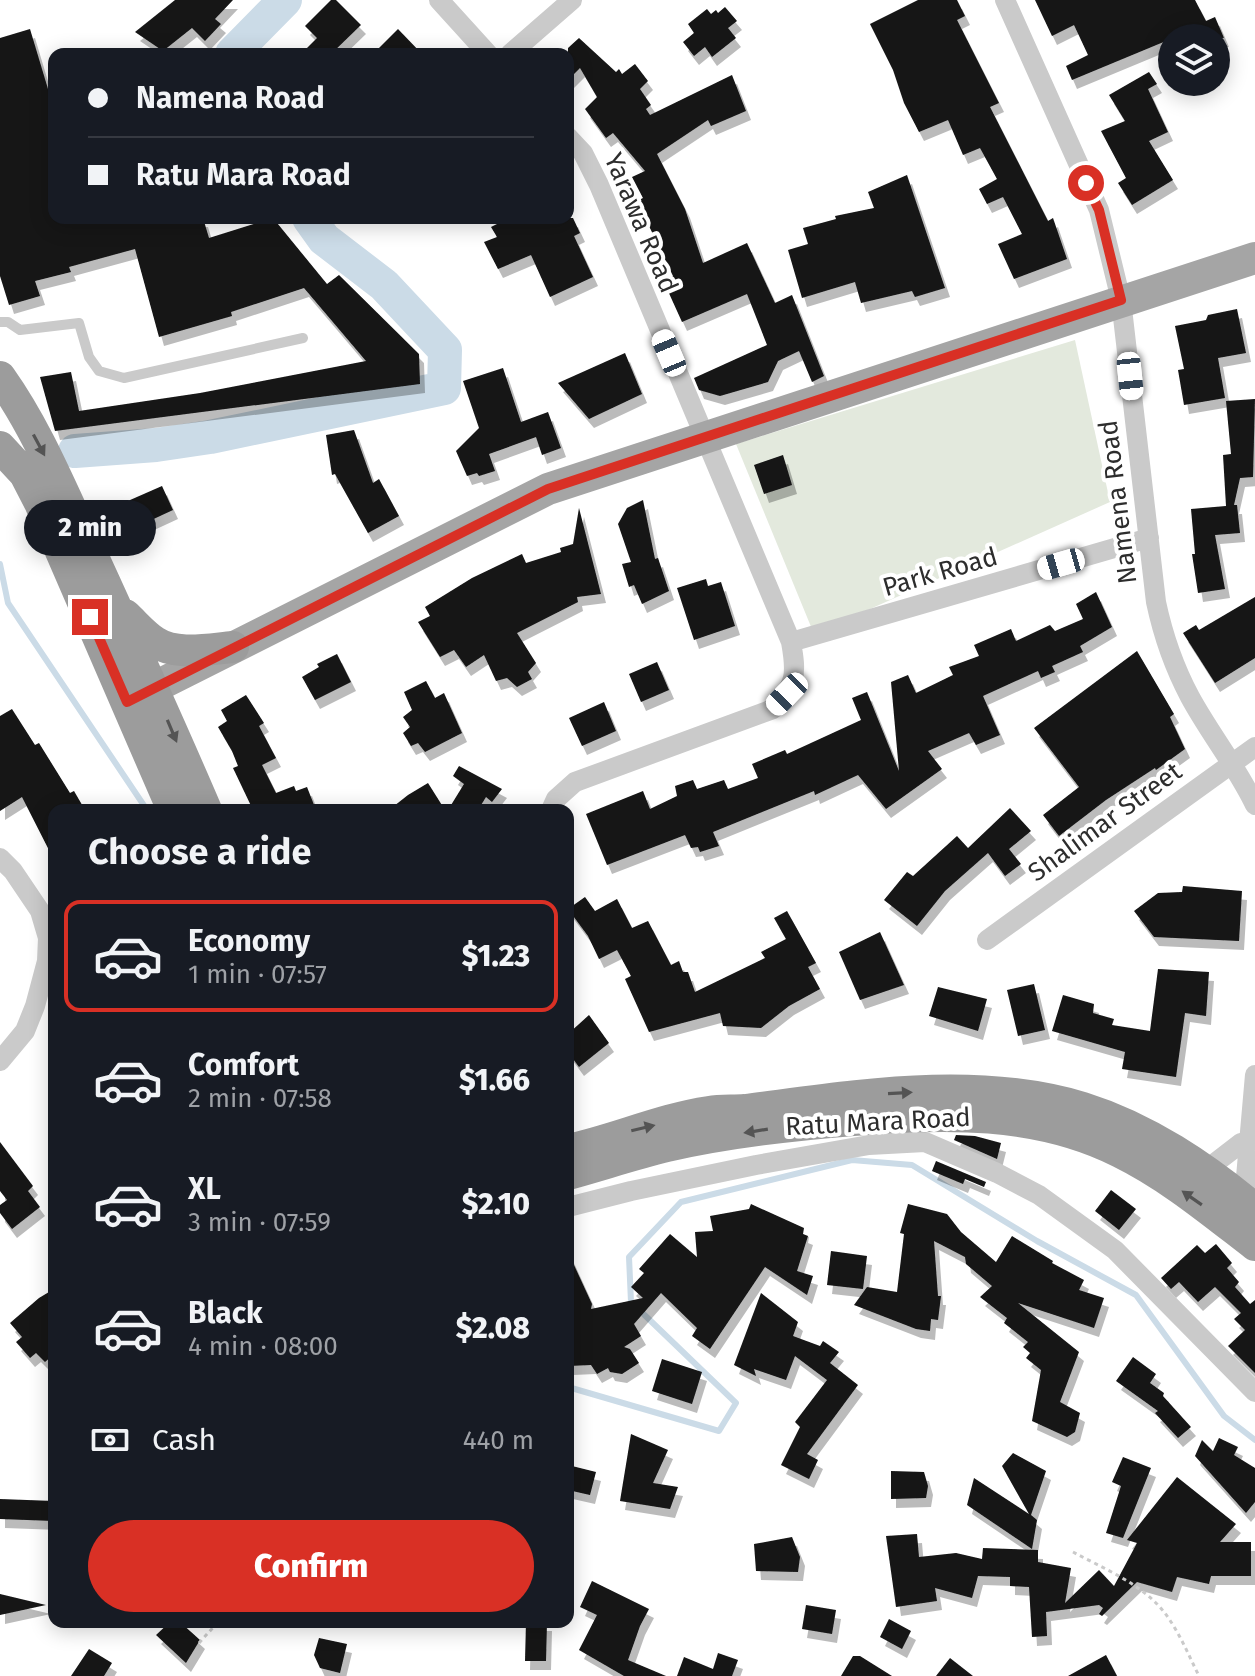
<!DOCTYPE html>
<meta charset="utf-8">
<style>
body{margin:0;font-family:"Fira Sans",sans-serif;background:#20242c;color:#f1f3f6;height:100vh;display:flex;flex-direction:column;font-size:30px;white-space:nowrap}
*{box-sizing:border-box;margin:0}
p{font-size:26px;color:#9ea1a6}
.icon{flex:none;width:44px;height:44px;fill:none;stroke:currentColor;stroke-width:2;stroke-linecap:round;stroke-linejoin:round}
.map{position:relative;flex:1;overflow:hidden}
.panel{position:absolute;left:48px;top:804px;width:526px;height:824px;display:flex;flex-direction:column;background:#171b24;border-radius:16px;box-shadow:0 4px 20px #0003}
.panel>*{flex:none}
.banner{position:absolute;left:48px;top:48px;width:526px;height:176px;border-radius:16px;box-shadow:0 4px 20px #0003;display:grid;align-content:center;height:176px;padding:0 40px;background:#171b24}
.controls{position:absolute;left:1158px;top:24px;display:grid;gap:16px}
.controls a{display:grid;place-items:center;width:72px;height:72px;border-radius:50%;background:#171b24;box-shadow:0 4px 20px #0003;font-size:40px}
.end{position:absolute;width:36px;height:36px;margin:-18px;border:10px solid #d93025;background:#fff;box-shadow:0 0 0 4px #fff}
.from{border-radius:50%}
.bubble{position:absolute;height:56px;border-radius:28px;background:#171b24;box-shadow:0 4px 20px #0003;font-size:26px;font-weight:800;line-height:56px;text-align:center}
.car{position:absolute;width:24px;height:48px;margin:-24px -12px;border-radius:10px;box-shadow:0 0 6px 2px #0007;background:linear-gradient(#fff 24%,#345 0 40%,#fff 0 76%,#345 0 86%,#fff 0)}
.banner b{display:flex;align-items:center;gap:28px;height:76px;font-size:30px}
.banner b+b{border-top:2px solid #363941}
.banner i{width:20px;height:20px;background:#f1f3f6}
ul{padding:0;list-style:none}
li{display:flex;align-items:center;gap:24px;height:112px;margin:0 16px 12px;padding:0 24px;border:4px solid transparent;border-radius:16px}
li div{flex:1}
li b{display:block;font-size:30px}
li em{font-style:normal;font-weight:800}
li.on{border-color:#d93025}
li>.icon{width:72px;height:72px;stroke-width:1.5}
h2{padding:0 40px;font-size:36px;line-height:96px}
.pay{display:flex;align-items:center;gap:20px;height:88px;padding:0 40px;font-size:30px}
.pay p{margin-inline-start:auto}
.cta{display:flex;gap:16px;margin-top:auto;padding:16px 40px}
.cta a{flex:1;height:92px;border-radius:48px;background:#d93025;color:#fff;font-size:32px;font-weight:800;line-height:92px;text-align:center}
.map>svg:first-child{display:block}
</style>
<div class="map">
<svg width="1255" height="1676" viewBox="0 0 1255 1676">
<defs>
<filter id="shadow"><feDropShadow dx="5" dy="9" stdDeviation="0" flood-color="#0004"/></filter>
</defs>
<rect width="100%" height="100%" fill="#fff"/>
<path fill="#e3e9dd" d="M 1075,340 L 1110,502 L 814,634 L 736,444 Z"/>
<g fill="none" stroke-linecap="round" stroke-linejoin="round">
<path stroke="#cbdbe7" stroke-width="6" d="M 0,564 L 8,603 L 147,810
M 568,1387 L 719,1431 L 736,1403 L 631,1302 L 629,1257 L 681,1202 L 852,1160 L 912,1165 L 1037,1241 L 1136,1295 L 1224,1416 L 1255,1440"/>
<path stroke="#cbdbe7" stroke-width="34" d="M 232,54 L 285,0
M 75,451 L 156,445 L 210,437 L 444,388 L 445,350 L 384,285 L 324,239 L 309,218"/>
</g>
<path fill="#141414" filter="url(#shadow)" d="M 175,0 L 233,0 L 215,19 L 221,24 L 205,41 L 192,28 L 163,51 L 135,32 Z
M 331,0 L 336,0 L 361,25 L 331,54 L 301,54 L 317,38 L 305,26 Z
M 918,0 L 957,0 L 965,16 L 957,20 L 999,103 L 990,107 L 1048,221 L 1053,218 L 1067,259 L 1014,279 L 998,244 L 1022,234 L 1003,197 L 987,204 L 979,189 L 997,179 L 980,148 L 963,155 L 948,120 L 919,132 L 904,103 L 893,70 L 870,24 Z
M 1035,0 L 1195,0 L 1206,21 L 1215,17 L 1224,38 L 1178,36 L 1072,80 L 1066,66 L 1088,55 L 1074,25 L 1052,36 Z
M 725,7 L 737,21 L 728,28 L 736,38 L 712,57 L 705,47 L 694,56 L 683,42 L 694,33 L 688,24 L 707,9 L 711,14 L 716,10 L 718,13 Z
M 30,29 L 54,109 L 54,218 L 203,218 L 209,238 L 273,218 L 327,284 L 339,275 L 419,354 L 420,384 L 55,431 L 40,377 L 71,372 L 79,411 L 200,393 L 366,361 L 304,288 L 231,312 L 232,316 L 159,337 L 135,249 L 69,267 L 71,272 L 35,281 L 40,296 L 9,305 L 0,276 L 0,38 Z
M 398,29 L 422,54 L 373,54 Z
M 579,38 L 616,72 L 619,69 L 622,74 L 635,64 L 648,81 L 640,89 L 651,105 L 646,109 L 650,115 L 732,75 L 746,111 L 711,126 L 708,120 L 657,154 L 685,209 L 703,263 L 747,243 L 775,303 L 792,295 L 824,376 L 812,382 L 799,351 L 778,361 L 768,382 L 720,396 L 699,390 L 694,378 L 767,345 L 747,294 L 682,322 L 663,280 L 673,276 L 637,201 L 643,198 L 632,177 L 645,171 L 613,133 L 606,138 L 585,109 L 597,97 L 580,68 L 568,80 L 568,48 Z
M 1149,72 L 1157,84 L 1148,89 L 1168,132 L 1149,141 L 1173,180 L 1132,205 L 1118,183 L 1126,178 L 1101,131 L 1125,121 L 1109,95 Z
M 907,175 L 945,288 L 915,297 L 912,291 L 861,303 L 855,282 L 802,298 L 788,250 L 808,244 L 803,228 L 836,219 L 835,216 L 874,208 L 868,192 Z
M 509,218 L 573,218 L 580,233 L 574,236 L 593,277 L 550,297 L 531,255 L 498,269 L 484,242 L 497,237 L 491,227 Z
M 1237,309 L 1246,353 L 1218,358 L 1225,398 L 1184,405 L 1178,370 L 1184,369 L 1175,326 L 1206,320 L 1208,315 Z
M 625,353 L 642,394 L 589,419 L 558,383 Z
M 503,368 L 521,422 L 548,412 L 561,448 L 542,455 L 536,437 L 489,454 L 495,471 L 479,476 L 477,473 L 467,476 L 456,451 L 479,428 L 463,381 Z
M 1255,399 L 1253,477 L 1240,478 L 1234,505 L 1237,505 L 1240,533 L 1215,535 L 1225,589 L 1198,593 L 1192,554 L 1195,554 L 1191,509 L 1226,506 L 1223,455 L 1231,454 L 1226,401 Z
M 354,430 L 373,483 L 379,479 L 399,516 L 368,533 L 335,474 L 332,475 L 326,435 Z
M 783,455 L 792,485 L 764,494 L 754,465 Z
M 162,486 L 173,510 L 132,529 L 121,504 Z
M 643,500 L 655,559 L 658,558 L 669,591 L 642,604 L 634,585 L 629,587 L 622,564 L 631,562 L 618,524 L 627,508 Z
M 579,508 L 601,594 L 577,597 L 578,602 L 517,633 L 536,663 L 528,672 L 532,679 L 517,687 L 507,678 L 496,681 L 484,655 L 466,667 L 454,650 L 440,657 L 418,622 L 430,616 L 425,607 L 472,578 L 522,554 L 526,563 L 561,552 L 560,548 L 573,544 Z
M 706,579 L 708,586 L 721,582 L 735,626 L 694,640 L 677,588 Z
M 1096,592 L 1112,627 L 1080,646 L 1083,652 L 1052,666 L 1055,672 L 1041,678 L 1038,671 L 983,696 L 1000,735 L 976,745 L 969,733 L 928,751 L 942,769 L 886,809 L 858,775 L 815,795 L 814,791 L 713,832 L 719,846 L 700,852 L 698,847 L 691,848 L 685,835 L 607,865 L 586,814 L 643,791 L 650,809 L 677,796 L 675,786 L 693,780 L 697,789 L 724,780 L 728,789 L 758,778 L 752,764 L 785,750 L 787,754 L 861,720 L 852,698 L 867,692 L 899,771 L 891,682 L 908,675 L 916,693 L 953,675 L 949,667 L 979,656 L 974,645 L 1011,629 L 1016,641 L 1050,625 L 1055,631 L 1083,619 L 1076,604 Z
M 1255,597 L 1255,658 L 1215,683 L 1183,633 L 1196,625 L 1199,630 Z
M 1137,651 L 1174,714 L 1170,717 L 1185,749 L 1156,770 L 1155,768 L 1106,800 L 1059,836 L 1043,815 L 1079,787 L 1034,728 Z
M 337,654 L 351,682 L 315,700 L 302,677 L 319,667 L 317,664 Z
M 657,662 L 669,690 L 641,702 L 629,674 Z
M 426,681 L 435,698 L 444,693 L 462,733 L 425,752 L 418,743 L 411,746 L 403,733 L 410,727 L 403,717 L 412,710 L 404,692 Z
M 246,695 L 264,723 L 259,726 L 276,758 L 262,765 L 276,793 L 294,786 L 296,791 L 307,787 L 316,810 L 253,810 L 233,768 L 238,766 L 232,751 L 218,727 L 227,721 L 221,710 Z
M 604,702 L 616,731 L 582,746 L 569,718 Z
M 12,709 L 35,745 L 39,743 L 70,793 L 74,791 L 85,810 L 54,810 L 54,860 L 22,797 L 0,811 L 0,716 Z
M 459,766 L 502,789 L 492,802 L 486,797 L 478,810 L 448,810 L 464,784 L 453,776 Z
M 428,783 L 445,810 L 389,810 L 408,795 Z
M 1010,808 L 1031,831 L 1009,849 L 1021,864 L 1005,876 L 988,853 L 945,891 L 917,926 L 884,900 L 907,872 L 913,876 L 957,836 L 968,848 Z
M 1183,886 L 1242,891 L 1239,941 L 1154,937 L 1134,911 L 1158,893 L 1182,892 Z
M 585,897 L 595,911 L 617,899 L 632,928 L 648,921 L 671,965 L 679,961 L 683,972 L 688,972 L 695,992 L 765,958 L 761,952 L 786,939 L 774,918 L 787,911 L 816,963 L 808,967 L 820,989 L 789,1006 L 761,1028 L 723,1026 L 720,1013 L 649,1032 L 625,979 L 631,976 L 617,950 L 599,959 L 588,936 L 568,909 Z
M 880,932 L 904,985 L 860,1000 L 839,952 Z
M 1158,969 L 1209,972 L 1206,1016 L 1185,1013 L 1176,1077 L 1122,1069 L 1125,1052 L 1052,1031 L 1063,995 L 1094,1004 L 1093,1013 L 1114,1019 L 1112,1025 L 1150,1031 Z
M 1034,984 L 1045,1030 L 1018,1036 L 1007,990 Z
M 938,987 L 987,999 L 978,1031 L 929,1016 Z
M 589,1015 L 609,1043 L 579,1067 L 568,1052 L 568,1034 Z
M 956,1135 L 975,1136 L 1001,1143 L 997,1159 L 954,1140 Z
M 0,1142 L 33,1186 L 28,1191 L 40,1207 L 12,1229 L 0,1213 L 0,1205 L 7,1200 L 0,1191 Z
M 936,1161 L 986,1182 L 984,1187 L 965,1179 L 963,1184 L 932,1171 Z
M 1111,1190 L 1136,1209 L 1119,1230 L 1095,1211 Z
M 751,1204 L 804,1228 L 803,1234 L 808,1236 L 797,1271 L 813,1276 L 807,1295 L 765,1267 L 710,1349 L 692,1336 L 697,1328 L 661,1293 L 634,1324 L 641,1336 L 624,1347 L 630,1349 L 639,1363 L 622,1374 L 610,1372 L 608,1368 L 597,1374 L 591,1365 L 568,1366 L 568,1252 L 592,1304 L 591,1309 L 643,1298 L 631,1287 L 644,1273 L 639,1269 L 670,1234 L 697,1257 L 695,1232 L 713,1231 L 710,1216 L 749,1209 Z
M 908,1204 L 947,1214 L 961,1232 L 996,1262 L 1012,1236 L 1053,1261 L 1052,1263 L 1084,1280 L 1079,1290 L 1104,1298 L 1094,1328 L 1018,1303 L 1079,1352 L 1060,1402 L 1080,1413 L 1075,1432 L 1067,1437 L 1032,1421 L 1041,1370 L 1026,1358 L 1030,1353 L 1023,1347 L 1028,1342 L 1004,1323 L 1007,1318 L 980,1297 L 992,1286 L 966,1264 L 965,1257 L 934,1241 L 938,1296 L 941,1296 L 938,1320 L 931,1319 L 930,1331 L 916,1329 L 854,1305 L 867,1287 L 897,1292 L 904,1234 L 900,1233 Z
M 1216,1244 L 1232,1263 L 1227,1268 L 1239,1282 L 1235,1287 L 1250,1304 L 1255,1300 L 1255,1373 L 1228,1346 L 1245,1330 L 1234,1319 L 1241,1313 L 1215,1287 L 1198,1302 L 1179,1282 L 1171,1289 L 1161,1278 L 1197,1245 L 1205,1253 Z
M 831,1251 L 867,1256 L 863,1289 L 827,1285 Z
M 54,1289 L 54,1354 L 45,1362 L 36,1353 L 30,1358 L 16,1342 L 22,1337 L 10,1323 L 39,1298 Z
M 761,1293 L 798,1322 L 793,1336 L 820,1346 L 823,1341 L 839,1352 L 830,1363 L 858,1385 L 807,1454 L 818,1460 L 809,1479 L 781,1465 L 800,1427 L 795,1422 L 827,1380 L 795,1356 L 786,1380 L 754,1369 L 756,1376 L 734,1365 Z
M 1133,1357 L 1156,1374 L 1150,1383 L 1164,1393 L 1163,1396 L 1191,1427 L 1178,1438 L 1155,1413 L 1158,1411 L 1116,1381 Z
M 662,1359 L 702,1372 L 692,1404 L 652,1391 Z
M 631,1434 L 668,1450 L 653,1483 L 678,1487 L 670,1509 L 620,1501 Z
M 1219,1438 L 1238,1447 L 1234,1455 L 1255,1468 L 1255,1502 L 1246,1513 L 1195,1456 L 1202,1440 L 1213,1451 Z
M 1013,1453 L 1046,1471 L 1031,1515 L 1037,1520 L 1032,1549 L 967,1505 L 974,1478 L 1029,1514 L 1002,1466 Z
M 1123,1457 L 1151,1468 L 1123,1538 L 1106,1533 L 1121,1486 L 1112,1482 Z
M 568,1465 L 596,1472 L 590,1495 L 568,1490 Z
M 891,1471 L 924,1472 L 928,1486 L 926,1498 L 891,1499 Z
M 1177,1477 L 1236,1524 L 1220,1542 L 1251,1542 L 1251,1576 L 1211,1576 L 1209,1584 L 1177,1577 L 1172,1592 L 1137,1582 L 1102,1616 L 1099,1614 L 1103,1608 L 1099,1605 L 1046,1612 L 1047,1636 L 1032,1637 L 1029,1587 L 1010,1586 L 1010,1577 L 978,1576 L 972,1598 L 935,1588 L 937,1601 L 896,1607 L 886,1536 L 917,1534 L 919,1557 L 956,1553 L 982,1559 L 983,1548 L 1038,1550 L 1038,1562 L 1071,1568 L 1065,1603 L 1099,1570 L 1114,1586 L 1137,1543 L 1127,1540 Z
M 0,1499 L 54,1501 L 54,1521 L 0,1519 Z
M 792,1537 L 800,1557 L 798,1572 L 756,1571 L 754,1544 Z
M 592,1581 L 649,1609 L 640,1626 L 628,1660 L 666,1676 L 624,1676 L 579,1650 L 597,1615 L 580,1607 Z
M 0,1594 L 46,1605 L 0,1615 Z
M 806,1605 L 836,1610 L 832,1634 L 802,1629 Z
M 889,1619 L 911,1631 L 902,1649 L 880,1637 Z
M 170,1622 L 180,1622 L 200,1640 L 186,1663 L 156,1635 Z
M 526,1622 L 547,1622 L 546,1661 L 525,1661 Z
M 319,1638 L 347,1644 L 340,1673 L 320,1668 L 314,1655 Z
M 89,1649 L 112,1663 L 104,1676 L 71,1676 Z
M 718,1653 L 738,1660 L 732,1676 L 677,1676 L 684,1657 L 713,1669 Z
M 1106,1655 L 1117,1676 L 1068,1676 Z
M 853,1656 L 860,1656 L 892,1676 L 841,1676 Z
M 950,1658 L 973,1676 L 936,1676 Z"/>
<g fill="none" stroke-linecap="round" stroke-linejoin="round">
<path stroke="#cacaca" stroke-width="3" stroke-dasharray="4 4" stroke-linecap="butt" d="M 1073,1552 C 1099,1566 1132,1580 1154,1601 C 1175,1621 1186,1650 1199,1676
M 199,1643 L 218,1622"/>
<path stroke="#cacaca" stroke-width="10" d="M 0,322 L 8,322 L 20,330 L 79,323 L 89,357 L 99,371 L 124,378 L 303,338"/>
<path stroke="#cacaca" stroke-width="20" d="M 439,0 L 488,54
M 1005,0 L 1099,210 L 1121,300 L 1156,602 C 1163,635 1174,667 1190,697 C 1210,734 1237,767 1255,805
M 510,54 L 572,0
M 791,642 L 1149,538
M 551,810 L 556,799 L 575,782 L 773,709 C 796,684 797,675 791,642 L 599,185 L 583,153 L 568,137
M 0,858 L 13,871 L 40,911 L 48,938 L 47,961 L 35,1006 L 25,1031 L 0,1061
M 987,940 L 1255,747
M 1206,1170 L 1241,1143 L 1249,1142
M 1244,1200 L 1255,1075
M 568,1207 L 631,1191 L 756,1165 L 869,1145 L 925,1142 L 997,1173 L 1039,1195 L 1115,1250 L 1255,1392"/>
<path stroke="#a5a5a5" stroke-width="32" d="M 129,700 L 548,489 L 1255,258"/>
<path stroke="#9c9c9c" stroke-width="32" d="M 0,377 C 37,429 61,489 88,546 C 128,634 168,721 206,810
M 0,447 L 25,474 L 40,503 L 173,810
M 125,615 C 135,624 144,635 155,642 C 176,656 209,649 233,647
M 568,1150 C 615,1140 661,1119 709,1112 C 721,1110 733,1111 745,1110 C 856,1096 974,1075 1083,1108 C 1147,1128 1204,1167 1255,1209
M 568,1174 C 601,1165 634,1154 667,1146 C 728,1132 791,1125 853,1120 C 943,1113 1037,1110 1120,1152 C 1169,1176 1212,1212 1255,1245"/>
</g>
<defs><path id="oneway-solid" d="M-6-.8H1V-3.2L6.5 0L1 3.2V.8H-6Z" transform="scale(2)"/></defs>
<g fill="#545454">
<use href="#oneway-solid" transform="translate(39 445) rotate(62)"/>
<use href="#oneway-solid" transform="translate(172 731) rotate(67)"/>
<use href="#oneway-solid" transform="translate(900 1093) rotate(-3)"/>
<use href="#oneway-solid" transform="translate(643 1128) rotate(-13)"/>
<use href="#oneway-solid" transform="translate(756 1131) rotate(171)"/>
<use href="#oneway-solid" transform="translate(1192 1198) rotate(-145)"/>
</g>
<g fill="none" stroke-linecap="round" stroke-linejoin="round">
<path stroke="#d93025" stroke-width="10" d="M 90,617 L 127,702 L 548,489 L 1121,300 L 1099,210 L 1086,183"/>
</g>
<g text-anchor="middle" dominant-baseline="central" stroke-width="8" stroke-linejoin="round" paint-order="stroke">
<g font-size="26" fill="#2d2d2d" stroke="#fff">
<text transform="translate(641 223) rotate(67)">Yarawa Road</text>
<text transform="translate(1118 502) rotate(-97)">Namena Road</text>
<text transform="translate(940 572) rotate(-16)">Park Road</text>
<text transform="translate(1105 822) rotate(-36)">Shalimar Street</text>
<text transform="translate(878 1122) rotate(-3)">Ratu Mara Road</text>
</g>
</g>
</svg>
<div class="controls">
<a><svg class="icon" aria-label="layers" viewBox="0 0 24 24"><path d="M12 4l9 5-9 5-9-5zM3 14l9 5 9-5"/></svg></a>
</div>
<i class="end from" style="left:1086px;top:183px"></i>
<i class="end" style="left:90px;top:617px"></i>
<div class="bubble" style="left:24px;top:500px;width:132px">2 min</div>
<i class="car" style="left:669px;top:353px;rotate:337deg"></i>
<i class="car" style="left:1130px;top:376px;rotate:174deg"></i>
<i class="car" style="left:1061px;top:564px;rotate:254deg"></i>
<i class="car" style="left:787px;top:694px;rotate:224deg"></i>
<div class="banner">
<b><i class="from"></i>Namena Road</b>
<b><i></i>Ratu Mara Road</b>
</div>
<section class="panel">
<h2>Choose a ride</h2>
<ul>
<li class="on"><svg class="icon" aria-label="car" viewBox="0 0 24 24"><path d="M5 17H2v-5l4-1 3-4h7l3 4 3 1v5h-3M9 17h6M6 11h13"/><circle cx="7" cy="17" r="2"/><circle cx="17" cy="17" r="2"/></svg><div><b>Economy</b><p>1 min · 07:57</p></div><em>$1.23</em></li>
<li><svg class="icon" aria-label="car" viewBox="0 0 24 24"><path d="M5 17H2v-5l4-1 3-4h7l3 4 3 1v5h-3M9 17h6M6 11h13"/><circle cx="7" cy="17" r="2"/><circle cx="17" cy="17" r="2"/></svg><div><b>Comfort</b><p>2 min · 07:58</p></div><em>$1.66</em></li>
<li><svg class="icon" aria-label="car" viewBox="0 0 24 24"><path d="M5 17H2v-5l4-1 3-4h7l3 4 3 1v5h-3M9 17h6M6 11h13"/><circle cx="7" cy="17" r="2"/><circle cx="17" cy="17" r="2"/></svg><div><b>XL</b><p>3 min · 07:59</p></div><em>$2.10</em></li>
<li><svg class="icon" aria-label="car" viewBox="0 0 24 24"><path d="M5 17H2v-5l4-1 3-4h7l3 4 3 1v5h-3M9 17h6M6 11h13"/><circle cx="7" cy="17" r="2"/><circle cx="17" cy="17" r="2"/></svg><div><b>Black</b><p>4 min · 08:00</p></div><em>$2.08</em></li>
</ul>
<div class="pay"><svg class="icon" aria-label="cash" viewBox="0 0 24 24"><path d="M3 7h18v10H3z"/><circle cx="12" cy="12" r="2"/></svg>Cash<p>440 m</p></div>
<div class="cta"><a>Confirm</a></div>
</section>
</div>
